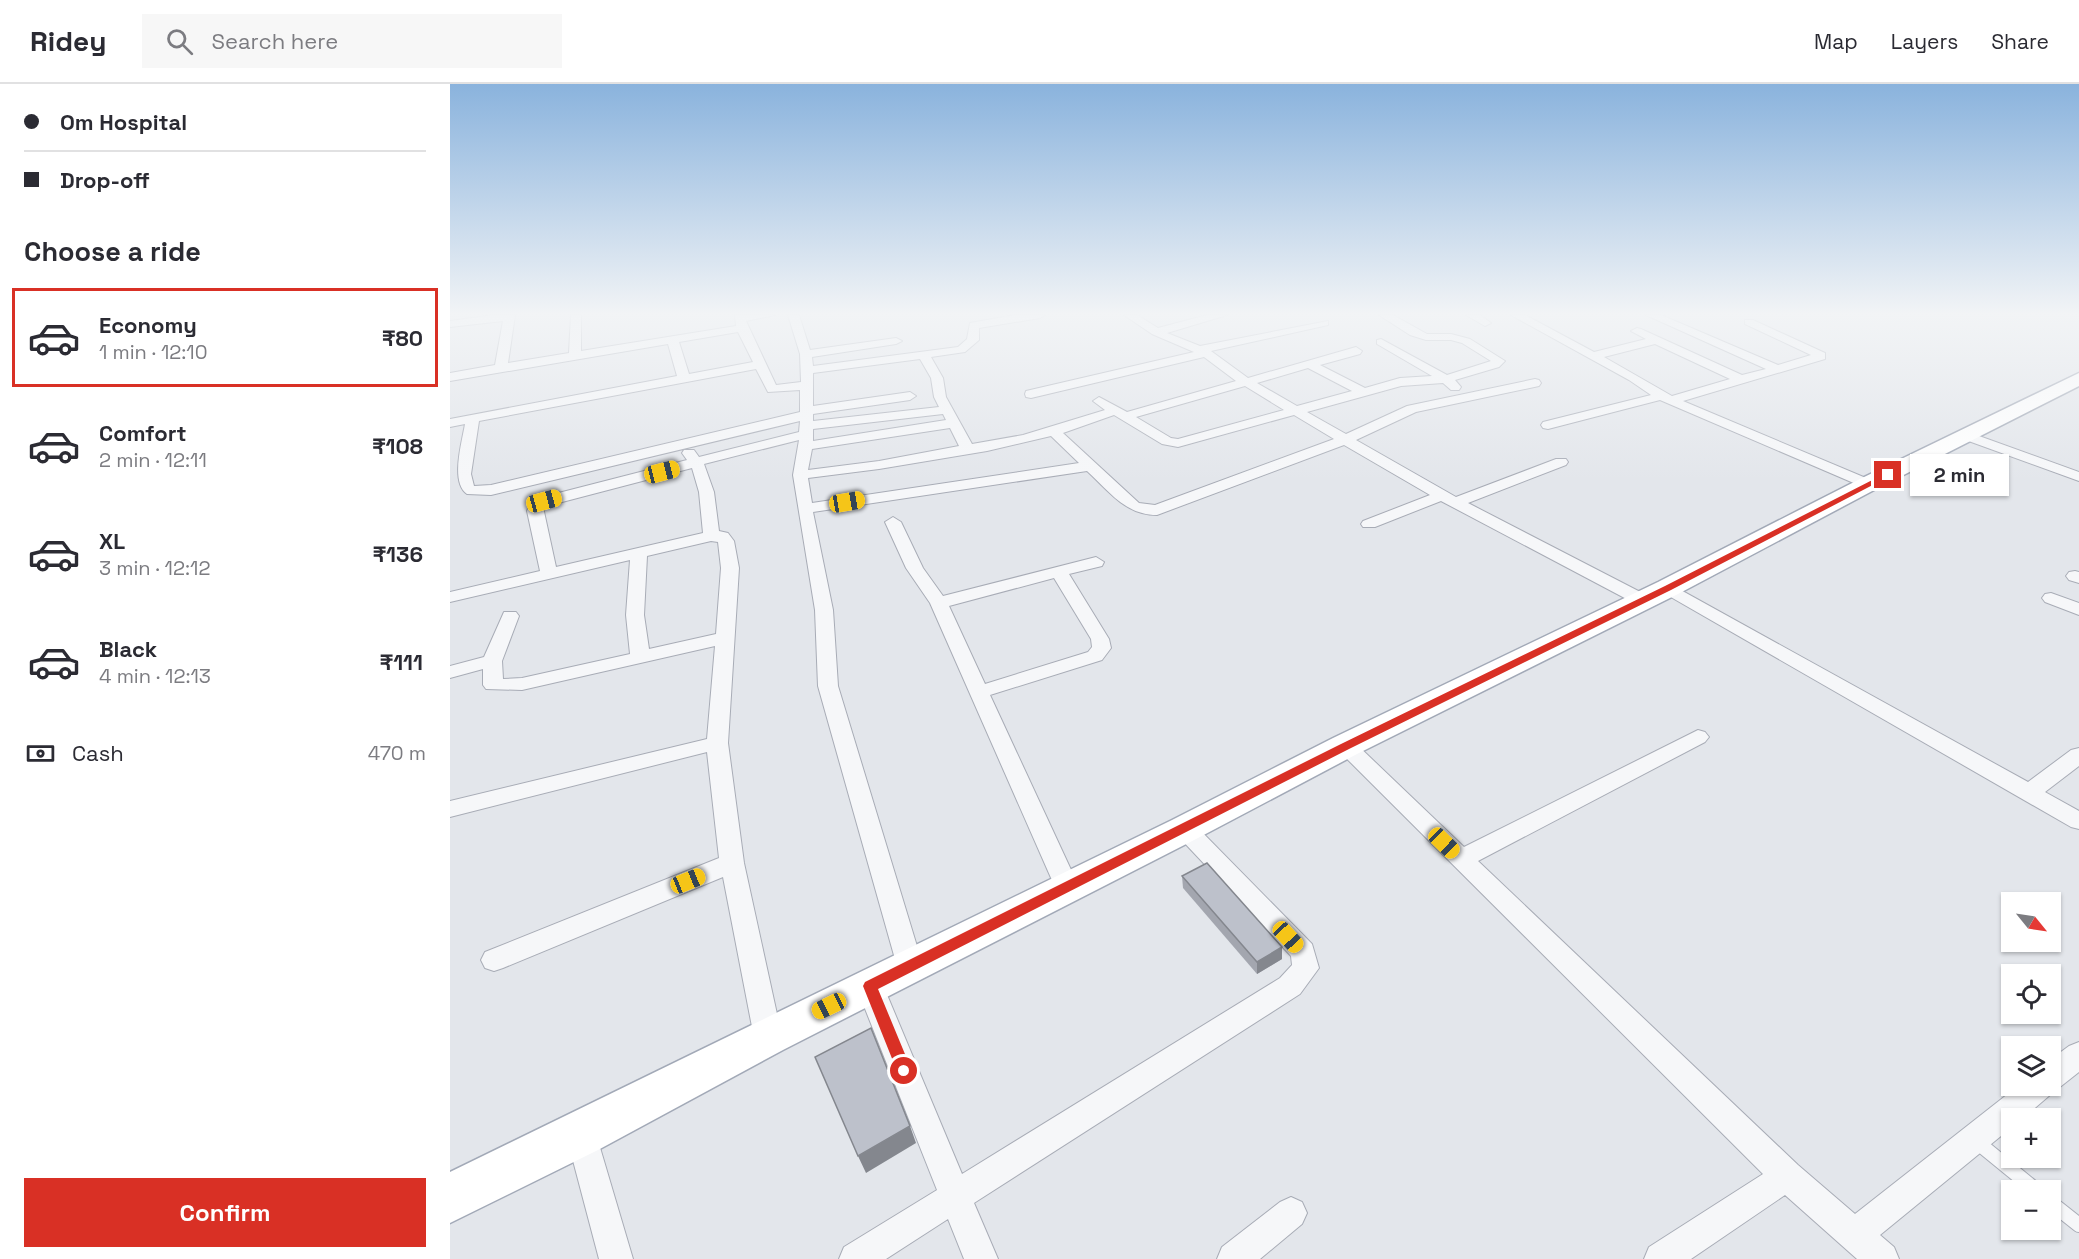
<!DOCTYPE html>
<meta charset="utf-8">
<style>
body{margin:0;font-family:"Space Grotesk",sans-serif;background:#f7f7f7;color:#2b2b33;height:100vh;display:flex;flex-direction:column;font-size:22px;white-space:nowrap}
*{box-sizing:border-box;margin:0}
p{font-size:20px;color:#7c7c81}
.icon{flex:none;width:33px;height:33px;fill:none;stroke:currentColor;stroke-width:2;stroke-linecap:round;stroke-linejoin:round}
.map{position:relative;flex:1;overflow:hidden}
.drawer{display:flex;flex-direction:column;background:#fff;width:450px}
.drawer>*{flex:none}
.banner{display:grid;align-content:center;height:132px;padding:0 24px;background:#fff}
.needle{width:39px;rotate:120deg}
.buttons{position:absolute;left:1551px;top:808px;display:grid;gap:12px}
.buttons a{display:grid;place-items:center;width:60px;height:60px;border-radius:0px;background:#fff;box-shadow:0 2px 4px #0004;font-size:30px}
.end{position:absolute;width:27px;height:27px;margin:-14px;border:8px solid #d93025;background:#fff;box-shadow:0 0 0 3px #fff}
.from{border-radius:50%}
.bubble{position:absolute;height:42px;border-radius:0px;background:#fff;box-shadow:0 2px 4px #0004;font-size:20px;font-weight:600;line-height:42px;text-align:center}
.car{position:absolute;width:18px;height:36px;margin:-18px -9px;border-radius:8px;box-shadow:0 0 4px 2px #0007;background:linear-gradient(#f5c518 24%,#345 0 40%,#f5c518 0 76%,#345 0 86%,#f5c518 0)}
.banner b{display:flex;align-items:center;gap:21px;height:57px;font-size:22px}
.banner b+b{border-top:2px solid #e1e1e2}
.banner i{width:15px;height:15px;background:#2b2b33}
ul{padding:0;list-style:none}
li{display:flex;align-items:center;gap:18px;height:99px;margin:0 12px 9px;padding:0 12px;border:3px solid transparent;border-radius:0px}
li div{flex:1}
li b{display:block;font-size:22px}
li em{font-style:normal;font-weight:600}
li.current{border-color:#d93025}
li>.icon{width:54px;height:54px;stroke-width:1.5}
h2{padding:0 24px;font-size:27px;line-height:72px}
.pay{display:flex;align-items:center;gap:15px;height:66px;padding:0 24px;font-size:22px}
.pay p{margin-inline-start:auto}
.button{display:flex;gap:12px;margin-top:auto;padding:12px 24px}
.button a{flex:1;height:69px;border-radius:0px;background:#d93025;color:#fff;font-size:24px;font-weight:600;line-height:69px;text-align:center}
header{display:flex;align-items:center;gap:36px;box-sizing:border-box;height:84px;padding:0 30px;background:#fff;border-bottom:2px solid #e1e1e2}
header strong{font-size:28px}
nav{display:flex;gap:33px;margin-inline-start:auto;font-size:21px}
.search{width:420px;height:54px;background:#f7f7f7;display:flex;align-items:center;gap:15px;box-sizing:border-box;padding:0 21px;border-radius:0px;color:#7c7c81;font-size:22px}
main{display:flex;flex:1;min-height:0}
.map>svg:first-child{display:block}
</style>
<header>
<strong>Ridey</strong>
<div class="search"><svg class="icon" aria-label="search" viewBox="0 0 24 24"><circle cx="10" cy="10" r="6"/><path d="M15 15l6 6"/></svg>Search here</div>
<nav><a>Map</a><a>Layers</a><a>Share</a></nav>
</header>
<main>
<section class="drawer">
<div class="banner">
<b><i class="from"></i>Om Hospital</b>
<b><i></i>Drop-off</b>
</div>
<h2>Choose a ride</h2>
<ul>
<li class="current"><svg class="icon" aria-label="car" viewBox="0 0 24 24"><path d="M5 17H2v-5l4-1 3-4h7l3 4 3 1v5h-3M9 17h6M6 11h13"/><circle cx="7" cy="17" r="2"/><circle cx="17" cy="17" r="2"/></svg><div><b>Economy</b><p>1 min · 12:10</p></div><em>₹80</em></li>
<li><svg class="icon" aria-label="car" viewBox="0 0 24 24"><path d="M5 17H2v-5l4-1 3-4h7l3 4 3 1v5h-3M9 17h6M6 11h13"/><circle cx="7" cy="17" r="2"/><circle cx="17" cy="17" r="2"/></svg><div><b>Comfort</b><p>2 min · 12:11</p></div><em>₹108</em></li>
<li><svg class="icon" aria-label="car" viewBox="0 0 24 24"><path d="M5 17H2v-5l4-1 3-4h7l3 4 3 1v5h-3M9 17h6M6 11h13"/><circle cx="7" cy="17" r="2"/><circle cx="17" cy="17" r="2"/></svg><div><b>XL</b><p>3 min · 12:12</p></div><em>₹136</em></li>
<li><svg class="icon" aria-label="car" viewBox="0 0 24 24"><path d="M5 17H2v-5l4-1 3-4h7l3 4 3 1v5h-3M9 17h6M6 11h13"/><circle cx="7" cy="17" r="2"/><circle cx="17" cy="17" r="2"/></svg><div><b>Black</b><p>4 min · 12:13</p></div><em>₹111</em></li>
</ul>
<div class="pay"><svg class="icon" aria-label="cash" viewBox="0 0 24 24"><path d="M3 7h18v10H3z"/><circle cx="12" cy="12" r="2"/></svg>Cash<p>470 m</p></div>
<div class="button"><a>Confirm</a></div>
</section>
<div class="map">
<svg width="1629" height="1175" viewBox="0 0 1629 1175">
<rect width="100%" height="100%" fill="#e3e6eb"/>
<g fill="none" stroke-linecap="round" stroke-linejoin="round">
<g stroke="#a8acb6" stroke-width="16">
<path id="service" d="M 1527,1058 L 1587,1107
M 1600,1118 L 1629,1141"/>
</g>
<g stroke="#a8acb6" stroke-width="2">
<path id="minor" d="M 44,231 L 65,231 L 58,279 L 119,269 L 121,231 L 131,231 L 131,267 L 286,242 L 285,231 L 325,231 L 296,237 L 326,301 L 351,298 L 350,270 L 338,231 L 349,231 L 360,266 L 446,254 L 452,257 L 446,260 L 362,273 L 363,282 L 508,263 L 517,255 L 520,239 L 565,231 L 595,231 L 590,234 L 529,244 L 529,256 L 515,268 L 481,273 L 493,294 L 496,313 L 522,360 L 573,351 L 655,326 L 643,317 L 649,313 L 677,328 L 786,297 L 754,273 L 581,314 L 576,313 L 575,310 L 576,307 L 744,268 L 702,250 L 674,231 L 687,231 L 708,244 L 757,231 L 777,231 L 717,249 L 750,262 L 878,237 L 878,241 L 761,267 L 798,294 L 906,263 L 912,267 L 910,270 L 870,281 L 915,304 L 950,294 L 982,292 L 927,260 L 927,256 L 931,255 L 997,291 L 1041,277 L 1012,259 L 1001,256 L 976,256 L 960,251 L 929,231 L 943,231 L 977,250 L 1001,250 L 1020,255 L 1055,277 L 1049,283 L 1005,296 L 1011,303 L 1009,306 L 1001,306 L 993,299 L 951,302 L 857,328 L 896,350 L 957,322 L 1085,295 L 1089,296 L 1091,299 L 1089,302 L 966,328 L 906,356 L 1006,413 L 1106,375 L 1116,375 L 1118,378 L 1116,381 L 1018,419 L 1198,512 L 1201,516 L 1198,520 L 1186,520 L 991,417 L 925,443 L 913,443 L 911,440 L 913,437 L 980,411 L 894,361 L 707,431 C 675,431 659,407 637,387 L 363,428 L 383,526 L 388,602 L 473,882 L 469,890 L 460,893 L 451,890 L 447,882 L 368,602 L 365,526 L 343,391 L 349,356 L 254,380 L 264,408 L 269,447 L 278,449 L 284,457 L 289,484 L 278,659 L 294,779 L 332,953 L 328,962 L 318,965 L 308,962 L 304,953 L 273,793 L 53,884 L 44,887 L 35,884 L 31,876 L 35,868 L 269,774 L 257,668 L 0,733 L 0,717 L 257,655 L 265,562 L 72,606 L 36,605 L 33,601 L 33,585 L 0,594 L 0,582 L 34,573 L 54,528 L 66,528 L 69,532 L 52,577 L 53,595 L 72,594 L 180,570 L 176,531 L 180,476 L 0,518 L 0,508 L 90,487 L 77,427 L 81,418 L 89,414 L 237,376 L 232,369 L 234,366 L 244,366 L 249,373 L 349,348 L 350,337 L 41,411 L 17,410 C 0,398 12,358 15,340 L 0,343 L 0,335 L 227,292 L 218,260 L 0,297 L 0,289 L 45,281 L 53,237 L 0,243 L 0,237 ZM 288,248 L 303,278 L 239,290 L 229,258 ZM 470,275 L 481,294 L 484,313 L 489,323 L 363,337 L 363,330 L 460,316 L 466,312 L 460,308 L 363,322 L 363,289 ZM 858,284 L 902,307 L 847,322 L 807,299 ZM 306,285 L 318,308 L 350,306 L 350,328 L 41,401 L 24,402 L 21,390 L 29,337 ZM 795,302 L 834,326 L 728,355 L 721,354 L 686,333 ZM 493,330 L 496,336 L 363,357 L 363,345 ZM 664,331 L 712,360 L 728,363 L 844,331 L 884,355 L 705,421 L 689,419 L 613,349 ZM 500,344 L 509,362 L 429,377 L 358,386 L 362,365 ZM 601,352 L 629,379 L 362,419 L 358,394 L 429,385 L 537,367 ZM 242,384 L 249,408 L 253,449 L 106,483 L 93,423 ZM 261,457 L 268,458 L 271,484 L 266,550 L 199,565 L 194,531 L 197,472 Z
M 1016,231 L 1030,231 L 1041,239 L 1035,242 Z
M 1061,231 L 1075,231 L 1144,268 L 1196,255 L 1181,247 L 1187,244 L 1191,245 L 1292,291 L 1316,285 L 1196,231 L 1211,231 L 1328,281 L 1361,271 L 1295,240 L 1295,236 L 1303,236 L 1375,269 L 1375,275 L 1233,317 L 1423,397 L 1425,400 L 1418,404 L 1413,403 L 1210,316 L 1098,345 L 1093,344 L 1091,341 L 1093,338 L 1201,311 L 1179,296 ZM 1205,260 L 1280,295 L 1222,312 L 1154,273 Z
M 1518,348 L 1629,388 L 1629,397 L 1513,355 L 1511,352 L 1513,349 Z
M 443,433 L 451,438 L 473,484 L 493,512 L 646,473 L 654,478 L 652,482 L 619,490 L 659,555 L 661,564 L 652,576 L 540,611 L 629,803 L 626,810 L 617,812 L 608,810 L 605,803 L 480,519 L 456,484 L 435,438 ZM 604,494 L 641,555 L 642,563 L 638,568 L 535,600 L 499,522 Z
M 1625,487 L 1629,488 L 1629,499 L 1619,496 L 1616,492 L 1619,488 Z
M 1218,499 L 1578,698 L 1621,666 L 1629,664 L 1629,682 L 1595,708 L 1629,727 L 1629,745 L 1621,743 L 1212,508 L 1209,504 L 1212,500 Z
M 1601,509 L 1629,519 L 1629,531 L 1595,518 L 1592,514 L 1595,510 Z
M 1248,646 L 1255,648 L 1259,653 L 1255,658 L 1028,777 L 1348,1081 L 1405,1130 L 1568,1002 L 1600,1002 L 1600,976 L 1619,962 L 1629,958 L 1629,988 L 1610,1003 L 1603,1006 L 1600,1011 L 1572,1035 L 1562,1035 L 1562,1043 L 1430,1151 L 1444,1163 L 1449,1175 L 1407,1175 L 1335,1111 L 1241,1175 L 1194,1175 L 1199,1163 L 1313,1090 L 884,662 L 887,657 L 895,655 L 903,657 L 1014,763 Z
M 735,737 L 743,739 L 862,860 L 869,884 L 850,910 L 524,1119 L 548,1175 L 514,1175 L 498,1135 L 436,1175 L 389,1175 L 394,1163 L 487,1106 L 406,902 L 410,894 L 420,891 L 430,894 L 512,1090 L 830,894 L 842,881 L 841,872 L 727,751 L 723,745 L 727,739 Z
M 131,1036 L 142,1040 L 146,1050 L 183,1175 L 149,1175 L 116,1050 L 120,1040 Z
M 841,1113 L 852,1118 L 857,1129 L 852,1140 L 810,1175 L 767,1175 L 772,1163 L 830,1118 Z"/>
</g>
<g stroke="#a2a9b7" stroke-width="3">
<path id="primary" d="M 1629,289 L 1629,302 L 1426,405 L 1228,510 L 907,670 L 748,754 L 333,966 L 148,1066 L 0,1139 L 0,1088 L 722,736 L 883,654 L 1208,498 L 1410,395 Z"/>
</g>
<use href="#service" stroke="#f6f7f9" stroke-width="14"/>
<use href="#minor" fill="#f6f7f9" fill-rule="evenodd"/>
<use href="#primary" fill="#fff" fill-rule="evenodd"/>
</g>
<path fill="#a3a6af" d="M 732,792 L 832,863 L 832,875 L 807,890 L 733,804 Z"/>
<path fill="#84878e" d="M 832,863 L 832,875 L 807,890 L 807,878 Z
M 460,1042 L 466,1059 L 416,1089 L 408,1072 Z"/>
<path fill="#bdc1cb" stroke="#84878e" stroke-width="1.5" d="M 757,779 L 832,863 L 807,878 L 732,792 Z
M 421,944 L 460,1042 L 408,1072 L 365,973 Z"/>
<linearGradient id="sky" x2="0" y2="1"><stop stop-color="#8ab3dd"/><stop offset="0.58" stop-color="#f2f4f6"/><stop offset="1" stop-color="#f2f4f6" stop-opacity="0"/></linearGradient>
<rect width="1629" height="396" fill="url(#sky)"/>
<path fill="#d93025" d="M 1438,388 L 1440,392 L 1221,506 L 899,665 L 428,905 L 462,987 L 460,992 L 454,994 L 449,992 L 413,902 L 415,898 L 891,660 L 1215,502 Z"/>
</svg>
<div class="buttons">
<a><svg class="needle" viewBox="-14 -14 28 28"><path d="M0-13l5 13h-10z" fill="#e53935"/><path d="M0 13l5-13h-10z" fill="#7c7c81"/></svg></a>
<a><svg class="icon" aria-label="locate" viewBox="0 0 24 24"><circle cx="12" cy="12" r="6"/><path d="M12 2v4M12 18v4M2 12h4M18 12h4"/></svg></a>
<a><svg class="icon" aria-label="layers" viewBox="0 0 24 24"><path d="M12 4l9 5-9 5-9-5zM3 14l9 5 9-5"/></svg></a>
<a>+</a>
<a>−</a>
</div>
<i class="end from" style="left:454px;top:987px"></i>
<i class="end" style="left:1438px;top:391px"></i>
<div class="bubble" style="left:1460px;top:370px;width:99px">2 min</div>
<i class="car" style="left:212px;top:388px;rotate:76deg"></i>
<i class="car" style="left:94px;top:417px;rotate:75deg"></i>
<i class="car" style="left:397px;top:418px;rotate:80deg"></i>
<i class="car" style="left:994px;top:759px;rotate:134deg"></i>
<i class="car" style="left:238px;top:797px;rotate:68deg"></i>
<i class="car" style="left:838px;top:853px;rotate:137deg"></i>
<i class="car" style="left:379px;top:922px;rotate:244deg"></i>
</div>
</main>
